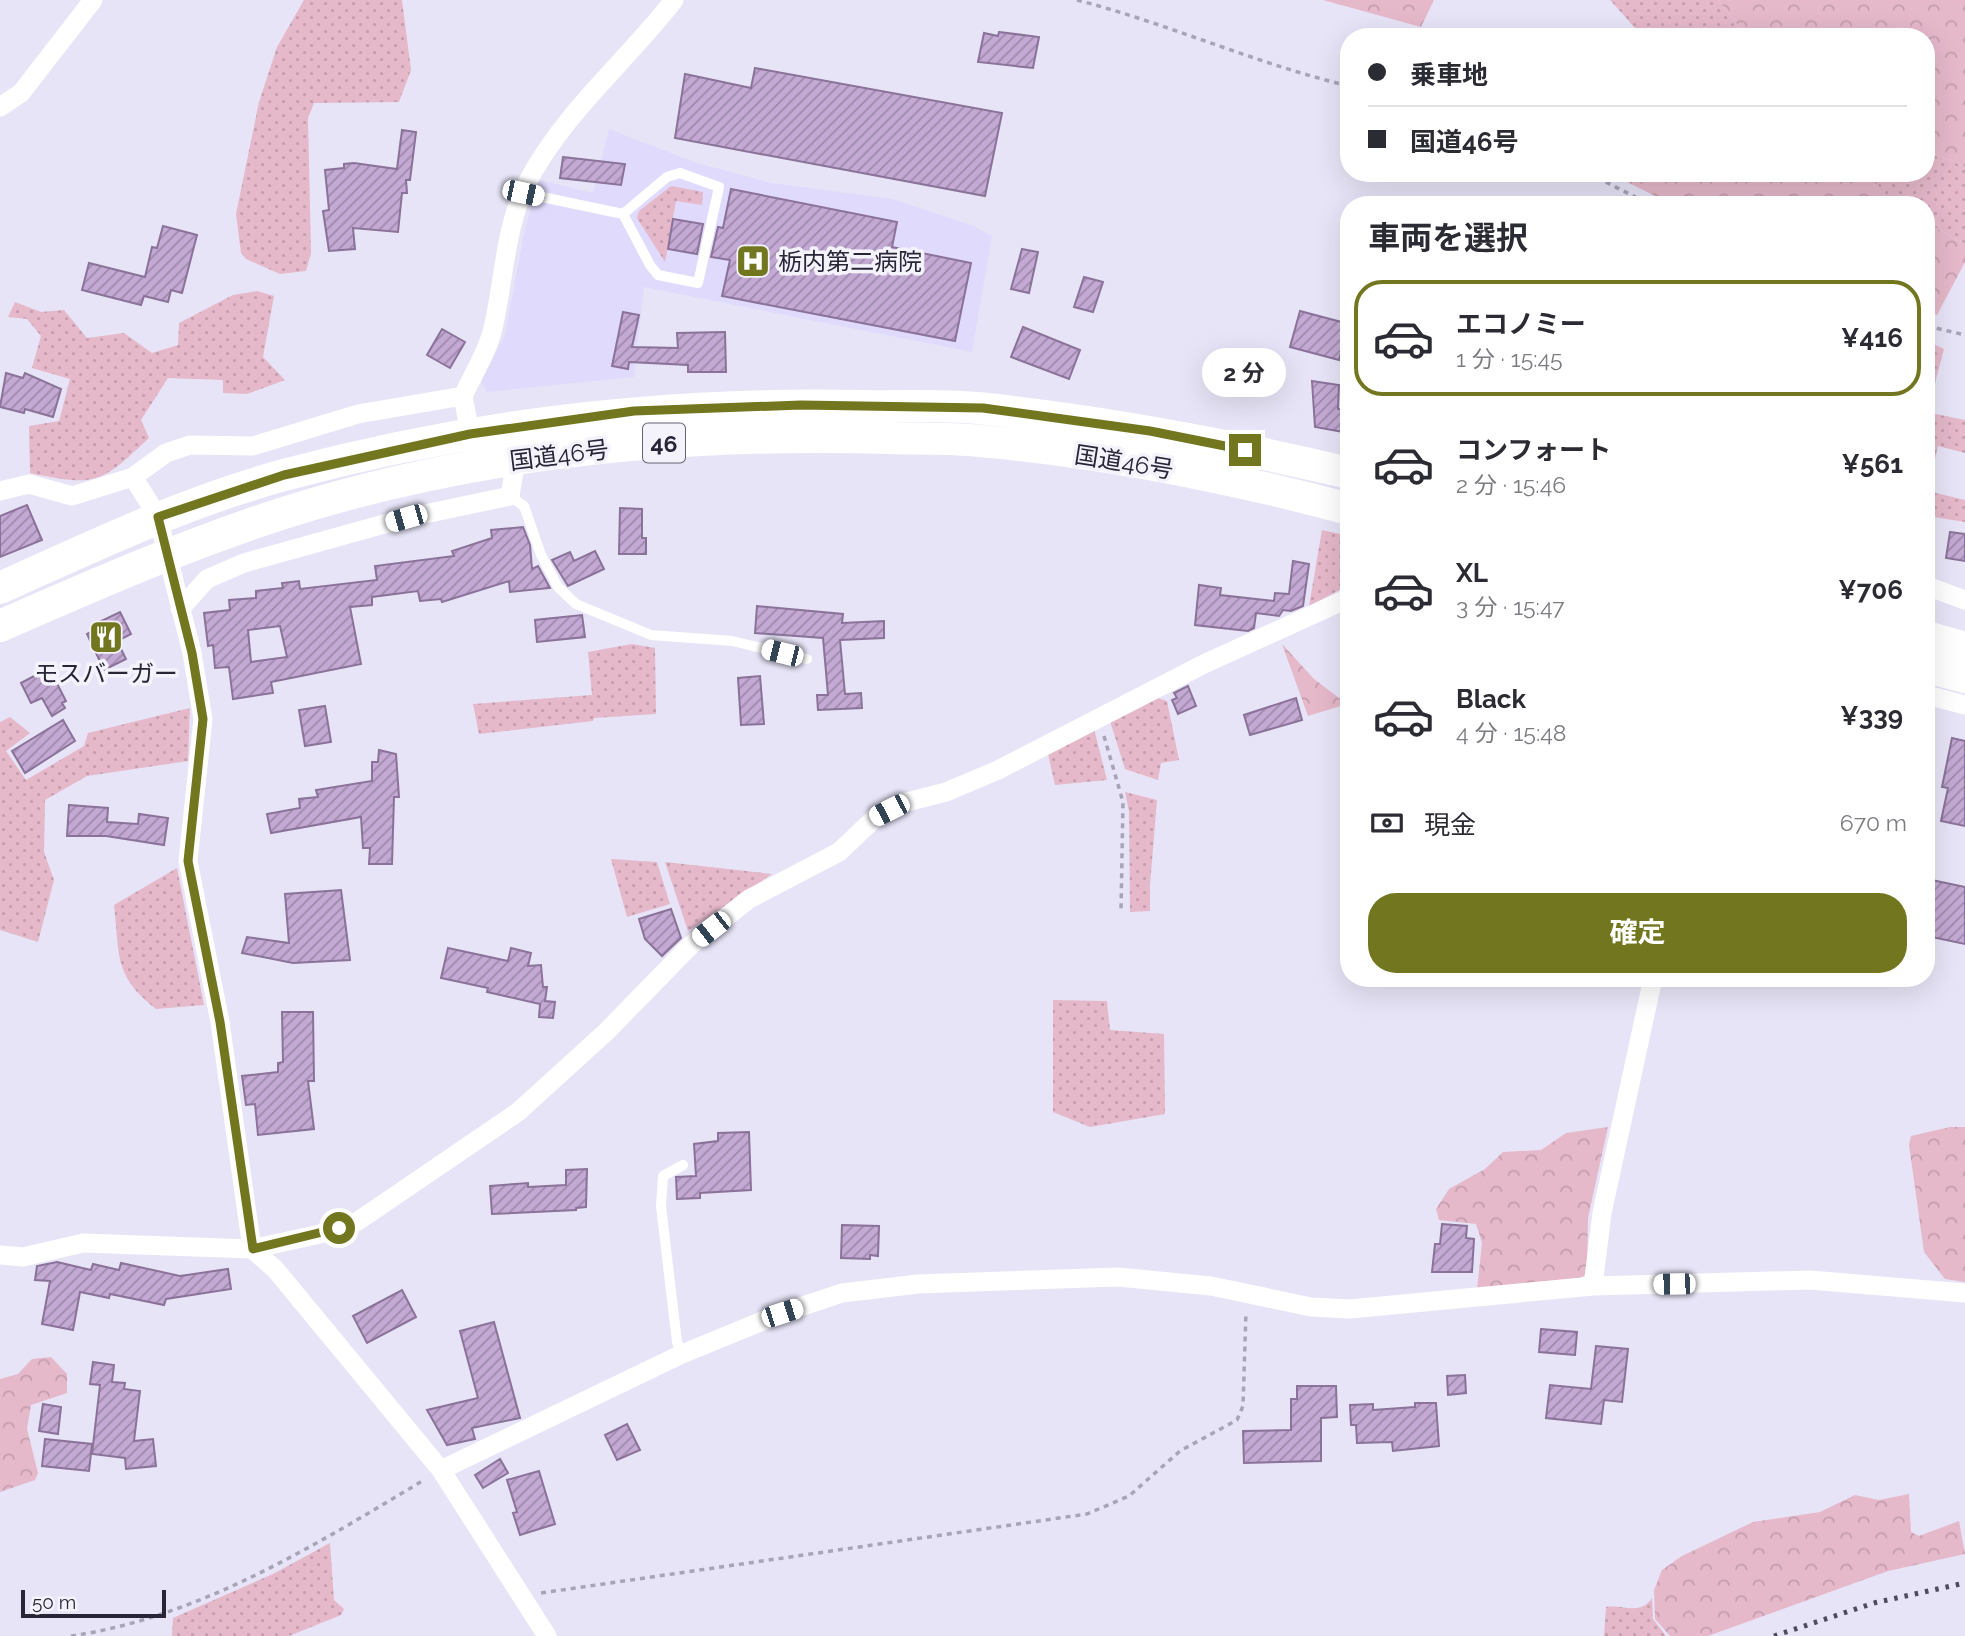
<!DOCTYPE html>
<html lang="ja">
<meta charset="utf-8">
<style>
body{margin:0;font-family:Raleway,"Noto Sans JP",sans-serif;background:#f2f2f3;color:#2b2b33;height:100vh;display:flex;flex-direction:column;font-size:26px;white-space:nowrap}
*{box-sizing:border-box;margin:0}
p{font-size:23px;color:#7c7c81}
.icon{flex:none;width:38px;height:38px;fill:none;stroke:currentColor;stroke-width:2;stroke-linecap:round;stroke-linejoin:round}
.map{position:relative;flex:1;overflow:hidden}
.details{position:absolute;left:1340px;top:196px;width:595px;height:791px;display:flex;flex-direction:column;background:#fff;border-radius:28px;box-shadow:0 7px 28px #0002}
.details>*{flex:none}
.hud{position:absolute;left:1340px;top:28px;width:595px;height:154px;border-radius:28px;box-shadow:0 7px 28px #0002;display:grid;align-content:center;height:154px;padding:0 28px;background:#fff}
.scale{position:absolute;left:21px;bottom:18px;width:145px;box-sizing:border-box;padding-left:7px;border:4px solid #282537;border-top:0;font-size:19px;line-height:24px;white-space:nowrap;color:#282537;-webkit-text-stroke:5px #f4f3fc;paint-order:stroke}
.end{position:absolute;width:32px;height:32px;margin:-16px;border:9px solid #72771f;background:#fff;box-shadow:0 0 0 4px #fff}
.from{border-radius:50%}
.bubble{position:absolute;height:49px;border-radius:24px;background:#fff;box-shadow:0 7px 28px #0002;font-size:23px;font-weight:700;line-height:49px;text-align:center}
.car{position:absolute;width:21px;height:42px;margin:-21px -10px;border-radius:9px;box-shadow:0 0 5px 2px #0007;background:linear-gradient(#fff 24%,#345 0 40%,#fff 0 76%,#345 0 86%,#fff 0)}
.hud b{display:flex;align-items:center;gap:24px;height:66px;font-size:26px}
.hud b+b{border-top:2px solid #e1e1e2}
.hud i{width:18px;height:18px;background:#2b2b33}
ul{padding:0;list-style:none}
li{display:flex;align-items:center;gap:21px;height:116px;margin:0 14px 10px;padding:0 14px;border:4px solid transparent;border-radius:28px}
li div{flex:1}
li b{display:block;font-size:26px}
li em{font-style:normal;font-weight:700}
li.on{border-color:#72771f}
li>.icon{width:63px;height:63px;stroke-width:1.5}
h2{padding:0 28px;font-size:32px;line-height:84px}
.pay{display:flex;align-items:center;gap:18px;height:77px;padding:0 28px;font-size:26px}
.pay p{margin-inline-start:auto}
.action{display:flex;gap:14px;margin-top:auto;padding:14px 28px}
.action a{flex:1;height:80px;border-radius:28px;background:#72771f;color:#fff;font-size:28px;font-weight:700;line-height:80px;text-align:center}
.map>svg:first-child{display:block}
</style>
<div class="map">
<svg width="1965" height="1636" viewBox="0 0 1965 1636">
<defs>
<pattern id="grass-dots" width="8" height="8" patternUnits="userSpaceOnUse" patternTransform="scale(1.75)"><rect width="8" height="8" fill="#e5b8ca"/><path d="M2 2h.1M6 6h.1" fill="none" stroke="#c49eae" stroke-width="1.8" stroke-linecap="round"/></pattern>
<pattern id="forest-crowns" width="20" height="18" patternUnits="userSpaceOnUse" patternTransform="scale(1.75)"><rect width="20" height="18" fill="#e5b8ca"/><path d="M2 6a3 3 0 1 1 6 0M12 15a3 3 0 1 1 6 0" fill="none" stroke="#c49eae"/></pattern>
<pattern id="building-hatch" width="6" height="6" patternUnits="userSpaceOnUse" patternTransform="scale(1.75)"><rect width="6" height="6" fill="#c3a9d3"/><path d="M-1 1l2-2M0 6l6-6M5 7l2-2" fill="none" stroke="#9e89ac"/></pattern>
</defs>
<rect width="100%" height="100%" fill="#e7e4f7"/>
<path fill="#e0dbfc" d="M 609,129 L 694,162 L 771,183 L 893,199 L 974,226 L 992,236 L 972,352 L 644,287 L 634,377 L 487,392 L 481,382 L 505,334 L 525,228 L 539,180 L 593,193 Z"/>
<path fill="url(#grass-dots)" d="M 304,0 L 402,0 L 411,70 L 399,102 L 314,103 L 308,118 L 311,253 L 306,271 L 280,274 L 246,259 L 241,253 L 236,214 L 259,102 L 277,47 Z
M 1610,0 L 1718,0 L 1747,37 L 1643,37 Z
M 1927,150 L 1965,167 L 1965,244 L 1927,223 L 1927,205 L 1891,204 L 1869,173 L 1927,173 Z
M 671,186 L 703,192 L 702,205 L 676,201 L 665,262 L 637,218 L 639,211 Z
M 257,291 L 274,296 L 263,357 L 285,380 L 247,394 L 223,393 L 223,380 L 168,378 L 141,420 L 149,438 C 100,484 97,487 30,473 L 29,426 L 59,421 L 70,379 L 32,368 L 41,336 L 27,319 L 8,317 L 15,302 L 41,312 L 64,310 L 87,338 L 124,333 L 152,353 L 178,345 L 179,323 L 233,295 Z
M 1927,341 L 1944,349 L 1930,402 L 1927,401 Z
M 1931,413 L 1965,420 L 1965,453 L 1938,446 L 1928,491 L 1965,500 L 1965,522 L 1927,516 L 1927,432 Z
M 1322,530 L 1349,536 L 1349,585 L 1309,606 Z
M 632,644 L 655,648 L 656,714 L 594,718 L 593,721 L 479,734 L 473,704 L 592,695 L 588,652 Z
M 1155,697 L 1167,701 L 1179,760 L 1161,763 L 1158,780 L 1125,769 L 1110,721 Z
M 190,708 L 188,761 L 87,776 L 45,800 L 44,852 L 54,880 L 38,942 L 0,930 L 0,722 L 10,717 L 30,733 L 6,751 L 26,780 L 84,746 L 88,733 Z
M 1094,729 L 1107,780 L 1055,785 L 1048,754 Z
M 1125,792 L 1157,800 L 1150,885 L 1150,911 L 1130,912 L 1129,811 Z
M 611,859 L 657,862 L 670,904 L 627,917 Z
M 665,862 L 772,874 L 688,931 Z
M 177,868 L 204,1005 L 156,1009 C 113,975 120,956 114,905 Z
M 1053,1000 L 1107,1001 L 1110,1030 L 1164,1034 L 1165,1114 L 1090,1127 L 1053,1112 Z
M 330,1543 L 334,1600 L 344,1609 L 341,1615 L 289,1636 L 172,1636 L 173,1618 L 273,1574 Z
M 1652,1598 L 1653,1619 L 1666,1636 L 1604,1636 L 1606,1607 C 1622,1604 1641,1616 1652,1598 Z"/>
<path fill="url(#forest-crowns)" d="M 1323,0 L 1434,0 L 1421,27 Z
M 1718,0 L 1965,0 L 1965,167 L 1927,150 L 1927,37 L 1747,37 Z
M 1609,173 L 1869,173 L 1893,205 L 1673,205 Z
M 1927,223 L 1965,244 L 1965,262 L 1937,315 L 1927,311 Z
M 1282,644 L 1314,679 L 1347,704 L 1308,716 Z
M 1608,1127 L 1588,1218 L 1587,1274 L 1580,1278 L 1477,1289 L 1482,1243 L 1476,1224 L 1439,1220 L 1436,1209 L 1449,1189 L 1485,1169 L 1503,1152 L 1541,1150 L 1566,1133 Z
M 1950,1127 L 1965,1127 L 1965,1282 L 1945,1279 L 1924,1252 L 1909,1145 L 1911,1136 Z
M 51,1357 L 67,1374 L 67,1393 L 31,1405 L 27,1429 L 38,1473 L 35,1480 L 0,1492 L 0,1379 L 18,1374 L 32,1359 Z
M 1909,1494 L 1911,1532 L 1919,1536 L 1959,1521 L 1965,1554 L 1888,1571 L 1708,1636 L 1670,1636 L 1655,1619 L 1654,1590 L 1662,1570 L 1682,1556 L 1753,1522 L 1820,1512 L 1855,1495 L 1879,1500 Z"/>
<path fill="url(#building-hatch)" stroke="#8a7299" stroke-width="2" fill-rule="evenodd" d="M 999,32 L 1039,37 L 1033,68 L 978,62 L 984,33 L 998,36 Z
M 755,68 L 1002,113 L 985,196 L 675,138 L 685,74 L 751,88 Z
M 402,130 L 416,132 L 410,180 L 406,180 L 407,193 L 402,193 L 398,232 L 353,228 L 355,249 L 329,251 L 323,211 L 329,210 L 325,170 L 344,168 L 344,164 L 354,163 L 397,169 Z
M 563,157 L 625,164 L 621,185 L 560,178 Z
M 731,189 L 897,222 L 892,247 L 971,263 L 955,341 L 722,296 L 730,260 L 711,257 L 718,227 L 723,228 Z
M 673,219 L 703,224 L 697,254 L 668,249 Z
M 163,226 L 197,235 L 182,293 L 171,290 L 168,302 L 144,296 L 141,305 L 82,290 L 89,263 L 145,277 L 152,247 L 157,248 Z
M 1022,249 L 1038,252 L 1029,293 L 1011,289 Z
M 1084,277 L 1103,282 L 1093,312 L 1074,307 Z
M 1300,311 L 1349,324 L 1339,360 L 1290,347 Z
M 623,312 L 639,315 L 632,347 L 678,348 L 677,333 L 725,332 L 726,372 L 688,372 L 688,365 L 629,362 L 628,369 L 612,366 Z
M 1023,327 L 1080,350 L 1069,379 L 1011,357 Z
M 442,329 L 465,342 L 450,368 L 427,355 Z
M 6,373 L 23,378 L 25,373 L 61,389 L 53,417 L 25,409 L 24,413 L 0,407 Z
M 1312,381 L 1339,385 L 1338,409 L 1349,411 L 1349,433 L 1315,427 Z
M 27,505 L 42,540 L 0,557 L 0,516 Z
M 620,508 L 642,509 L 642,538 L 646,538 L 646,554 L 619,554 Z
M 523,527 L 530,545 L 532,569 L 538,566 L 550,588 L 510,592 L 509,581 L 442,602 L 441,599 L 420,601 L 418,591 L 372,597 L 372,605 L 350,607 L 361,664 L 271,682 L 273,693 L 233,699 L 229,667 L 215,668 L 213,645 L 208,646 L 204,613 L 230,610 L 229,600 L 256,598 L 256,591 L 283,588 L 282,583 L 299,581 L 300,589 L 377,580 L 375,566 L 454,556 L 452,551 L 492,538 L 491,530 ZM 280,626 L 287,657 L 251,662 L 248,630 Z
M 1950,532 L 1965,534 L 1965,561 L 1946,558 Z
M 595,551 L 604,569 L 568,586 L 552,560 L 570,552 L 574,561 Z
M 1293,561 L 1309,564 L 1303,606 L 1291,611 L 1283,610 L 1279,616 L 1256,613 L 1254,628 L 1248,631 L 1195,625 L 1199,585 L 1221,588 L 1220,595 L 1274,601 L 1275,593 L 1289,594 Z
M 757,606 L 843,614 L 842,623 L 884,621 L 884,638 L 840,640 L 845,694 L 861,693 L 862,708 L 818,710 L 817,695 L 828,695 L 823,638 L 755,633 Z
M 120,612 L 131,634 L 117,641 L 126,659 L 104,670 L 87,634 L 97,629 L 95,624 Z
M 582,615 L 585,637 L 537,642 L 535,620 Z
M 49,668 L 66,701 L 62,703 L 65,708 L 52,716 L 42,698 L 31,703 L 21,683 Z
M 760,676 L 764,724 L 741,725 L 738,678 Z
M 1188,686 L 1196,706 L 1178,714 L 1172,700 L 1177,698 L 1174,693 Z
M 1296,698 L 1302,720 L 1250,735 L 1244,715 Z
M 325,706 L 331,742 L 305,746 L 299,710 Z
M 63,720 L 75,741 L 25,773 L 12,751 Z
M 1952,738 L 1965,741 L 1965,826 L 1941,821 L 1948,788 L 1942,787 Z
M 379,750 L 396,754 L 399,797 L 394,797 L 392,864 L 369,864 L 370,848 L 363,848 L 361,817 L 271,833 L 267,814 L 300,808 L 299,799 L 318,797 L 316,790 L 372,781 L 372,762 L 378,762 Z
M 69,805 L 108,808 L 107,822 L 138,824 L 139,814 L 168,818 L 164,845 L 106,836 L 67,836 Z
M 1927,879 L 1965,887 L 1965,944 L 1927,936 Z
M 341,890 L 350,960 L 293,963 L 242,953 L 247,937 L 289,943 L 285,894 Z
M 671,909 L 681,938 L 662,956 L 645,939 L 639,919 Z
M 448,948 L 508,961 L 511,948 L 531,953 L 528,966 L 541,965 L 543,987 L 547,987 L 545,1001 L 555,1002 L 553,1018 L 539,1017 L 540,1004 L 487,992 L 488,988 L 441,978 Z
M 282,1012 L 313,1012 L 314,1081 L 308,1081 L 314,1129 L 258,1135 L 255,1104 L 246,1105 L 242,1076 L 278,1072 L 278,1063 L 283,1062 Z
M 749,1132 L 751,1190 L 700,1193 L 700,1198 L 677,1199 L 676,1177 L 696,1176 L 694,1144 L 718,1141 L 718,1133 Z
M 587,1169 L 586,1207 L 576,1208 L 576,1210 L 492,1214 L 490,1186 L 528,1183 L 528,1187 L 566,1185 L 566,1170 Z
M 1442,1224 L 1467,1226 L 1466,1238 L 1474,1239 L 1472,1272 L 1432,1272 L 1435,1244 L 1440,1244 Z
M 842,1225 L 879,1226 L 878,1256 L 870,1255 L 870,1259 L 841,1258 Z
M 57,1262 L 91,1270 L 93,1264 L 119,1270 L 121,1263 L 180,1276 L 228,1269 L 231,1289 L 166,1299 L 164,1305 L 110,1294 L 109,1298 L 80,1292 L 73,1330 L 42,1324 L 50,1281 L 35,1280 L 37,1266 Z
M 402,1290 L 416,1317 L 367,1343 L 353,1316 Z
M 494,1322 L 520,1418 L 472,1428 L 475,1439 L 447,1445 L 427,1410 L 478,1398 L 460,1331 Z
M 1541,1329 L 1577,1332 L 1575,1355 L 1539,1352 Z
M 1596,1346 L 1628,1349 L 1622,1402 L 1604,1400 L 1601,1424 L 1546,1418 L 1550,1385 L 1591,1389 Z
M 93,1362 L 114,1365 L 112,1382 L 125,1383 L 124,1389 L 140,1391 L 134,1441 L 153,1439 L 156,1466 L 126,1469 L 125,1458 L 92,1454 L 100,1385 L 90,1384 Z
M 1465,1375 L 1466,1393 L 1448,1395 L 1447,1376 Z
M 1297,1386 L 1336,1386 L 1337,1417 L 1321,1418 L 1321,1461 L 1244,1463 L 1243,1431 L 1291,1430 L 1291,1399 L 1297,1399 Z
M 1415,1403 L 1436,1403 L 1439,1446 L 1393,1451 L 1392,1442 L 1357,1443 L 1356,1425 L 1351,1425 L 1350,1405 L 1373,1404 L 1373,1410 L 1415,1407 Z
M 43,1404 L 61,1407 L 58,1434 L 39,1431 Z
M 627,1424 L 640,1450 L 617,1460 L 605,1435 Z
M 45,1439 L 92,1444 L 89,1471 L 42,1466 Z
M 500,1459 L 508,1473 L 483,1488 L 475,1475 Z
M 539,1471 L 555,1524 L 520,1535 L 513,1513 L 517,1512 L 507,1480 Z"/>
<g fill="none" stroke-linecap="round" stroke-linejoin="round">
<path stroke="#a7a4b7" stroke-width="3.5" stroke-dasharray="5 5" stroke-linecap="butt" d="M 1077,0 C 1169,24 1257,64 1349,86
M 1588,173 L 1651,205
M 1927,326 L 1965,335
M 1104,736 L 1123,802 L 1121,910
M 541,1593 L 1087,1514 L 1129,1496 L 1180,1451 L 1237,1420 L 1243,1406 L 1246,1312
M 71,1636 C 200,1617 315,1545 424,1480"/>
<path stroke="#fff" stroke-width="10" d="M 680,173 L 719,187 L 698,283 L 658,275 L 650,265 L 623,214 L 667,177 Z
M 523,193 L 623,214
M 510,496 L 524,506 L 541,555 L 558,587 L 576,604 L 651,635 L 732,641 L 807,659
M 682,1354 L 677,1342 L 661,1206 L 663,1176 L 683,1165"/>
<path stroke="#fff" stroke-width="19" d="M 0,107 L 21,93 L 93,0
M 463,396 L 470,434
M 0,491 L 29,484 L 72,496 L 133,477
M 1927,586 L 1965,600
M 180,609 L 207,579 L 244,563 L 406,518 L 510,496 L 516,459
M 1927,695 L 1965,705
M 0,1255 L 23,1257 L 83,1243 L 252,1249 L 320,1234 L 358,1221 L 518,1112 L 606,1032 L 692,944 L 749,899 L 839,852 L 876,817 L 903,803 L 946,792 L 998,770 L 1204,664 L 1349,598
M 1593,1286 L 1602,1213 L 1653,978
M 441,1470 L 682,1354 L 782,1313 L 842,1293 L 918,1284 L 1118,1277 L 1211,1286 L 1311,1307 L 1350,1309 L 1593,1286 L 1810,1280 L 1965,1293
M 547,1636 L 441,1470 L 275,1269 L 252,1249 L 220,1022 L 188,861 L 203,719 L 192,653 L 158,517 L 133,477 L 166,453 L 190,445 L 253,446 L 358,414 L 463,396 C 473,374 488,351 493,328 C 504,281 505,226 527,183 C 563,113 627,61 674,0"/>
<path stroke="#fff" stroke-width="32" d="M 0,588 C 93,546 185,502 284,475 C 472,424 667,402 862,406 C 903,407 946,404 987,409 C 1109,422 1230,445 1349,473
M 0,626 C 94,585 187,544 284,513 C 478,451 687,432 890,438 C 920,439 950,438 980,441 C 1105,452 1229,477 1349,509
M 1927,637 L 1965,648
M 1927,667 L 1965,677"/>
<path stroke="#4e4b5e" stroke-width="5" stroke-dasharray="3.5 7" stroke-linecap="butt" d="M 1774,1636 L 1874,1603 L 1965,1583"/>
</g>
<g fill="none" stroke-linecap="round" stroke-linejoin="round">
<path stroke="#72771f" stroke-width="9" d="M 339,1228 L 253,1249 L 220,1022 L 188,861 L 203,719 L 192,653 L 158,517 L 284,475 L 470,434 L 634,411 L 801,405 L 983,408 L 1150,431 L 1245,450"/>
</g>
<defs>
<g id="hospital-square" transform="scale(1.75)"><rect x="-9" y="-9" width="18" height="18" rx="4" fill="#72771f" stroke="#f4f3fc"/><path d="M-5-5h3v3.5h4V-5h3V5h-3V1.5h-4V5h-3Z" fill="#fff"/></g>
<g id="restaurant-square" transform="scale(1.75)"><rect x="-9" y="-9" width="18" height="18" rx="4" fill="#72771f" stroke="#f4f3fc"/><path d="M-5-6h1v4h1v-4h1v4h1v-4h1v5L-1.5 .5V6h-2V.5L-5-1ZM5-6V6H3V1.5H1.5Q1.5-4 5-6Z" fill="#fff"/></g>
</defs>
<g fill-rule="evenodd">
<use href="#hospital-square" x="753" y="261"/>
<use href="#restaurant-square" x="106" y="637"/>
</g>
<g text-anchor="middle" dominant-baseline="central" stroke-width="7" stroke-linejoin="round" paint-order="stroke">
<rect fill="#f4f3fc" stroke="#656372" stroke-width="2" x="643" y="423.5" width="42" height="39" rx="5"/>
<g font-size="23" font-weight="bold" fill="#282537">
<text x="664" y="443">46</text>
</g>
<g font-size="24" fill="#282537" stroke="#f4f3fc" text-anchor="start">
<text x="778" y="261">栃内第二病院</text>
<text x="106" y="673" text-anchor="middle">モスバーガー</text>
</g>
<g font-size="24" fill="#282537" stroke="#f4f3fc">
<text transform="translate(559 455) rotate(-7)">国道46号</text>
<text transform="translate(1124 462) rotate(9)">国道46号</text>
</g>
</g>
</svg>
<div class="scale">50 m</div>
<i class="end from" style="left:339px;top:1228px"></i>
<i class="end" style="left:1245px;top:450px"></i>
<div class="bubble" style="left:1202px;top:348px;width:84px">2 分</div>
<i class="car" style="left:523px;top:193px;rotate:102deg"></i>
<i class="car" style="left:406px;top:518px;rotate:254deg"></i>
<i class="car" style="left:782px;top:653px;rotate:284deg"></i>
<i class="car" style="left:889px;top:810px;rotate:243deg"></i>
<i class="car" style="left:711px;top:929px;rotate:232deg"></i>
<i class="car" style="left:1674px;top:1284px;rotate:269deg"></i>
<i class="car" style="left:782px;top:1313px;rotate:72deg"></i>
<div class="hud">
<b><i class="from"></i>乗車地</b>
<b><i></i>国道46号</b>
</div>
<section class="details">
<h2>車両を選択</h2>
<ul>
<li class="on"><svg class="icon" aria-label="car" viewBox="0 0 24 24"><path d="M5 17H2v-5l4-1 3-4h7l3 4 3 1v5h-3M9 17h6M6 11h13"/><circle cx="7" cy="17" r="2"/><circle cx="17" cy="17" r="2"/></svg><div><b>エコノミー</b><p>1 分 · 15:45</p></div><em>¥416</em></li>
<li><svg class="icon" aria-label="car" viewBox="0 0 24 24"><path d="M5 17H2v-5l4-1 3-4h7l3 4 3 1v5h-3M9 17h6M6 11h13"/><circle cx="7" cy="17" r="2"/><circle cx="17" cy="17" r="2"/></svg><div><b>コンフォート</b><p>2 分 · 15:46</p></div><em>¥561</em></li>
<li><svg class="icon" aria-label="car" viewBox="0 0 24 24"><path d="M5 17H2v-5l4-1 3-4h7l3 4 3 1v5h-3M9 17h6M6 11h13"/><circle cx="7" cy="17" r="2"/><circle cx="17" cy="17" r="2"/></svg><div><b>XL</b><p>3 分 · 15:47</p></div><em>¥706</em></li>
<li><svg class="icon" aria-label="car" viewBox="0 0 24 24"><path d="M5 17H2v-5l4-1 3-4h7l3 4 3 1v5h-3M9 17h6M6 11h13"/><circle cx="7" cy="17" r="2"/><circle cx="17" cy="17" r="2"/></svg><div><b>Black</b><p>4 分 · 15:48</p></div><em>¥339</em></li>
</ul>
<div class="pay"><svg class="icon" aria-label="cash" viewBox="0 0 24 24"><path d="M3 7h18v10H3z"/><circle cx="12" cy="12" r="2"/></svg>現金<p>670 m</p></div>
<div class="action"><a>確定</a></div>
</section>
</div>
